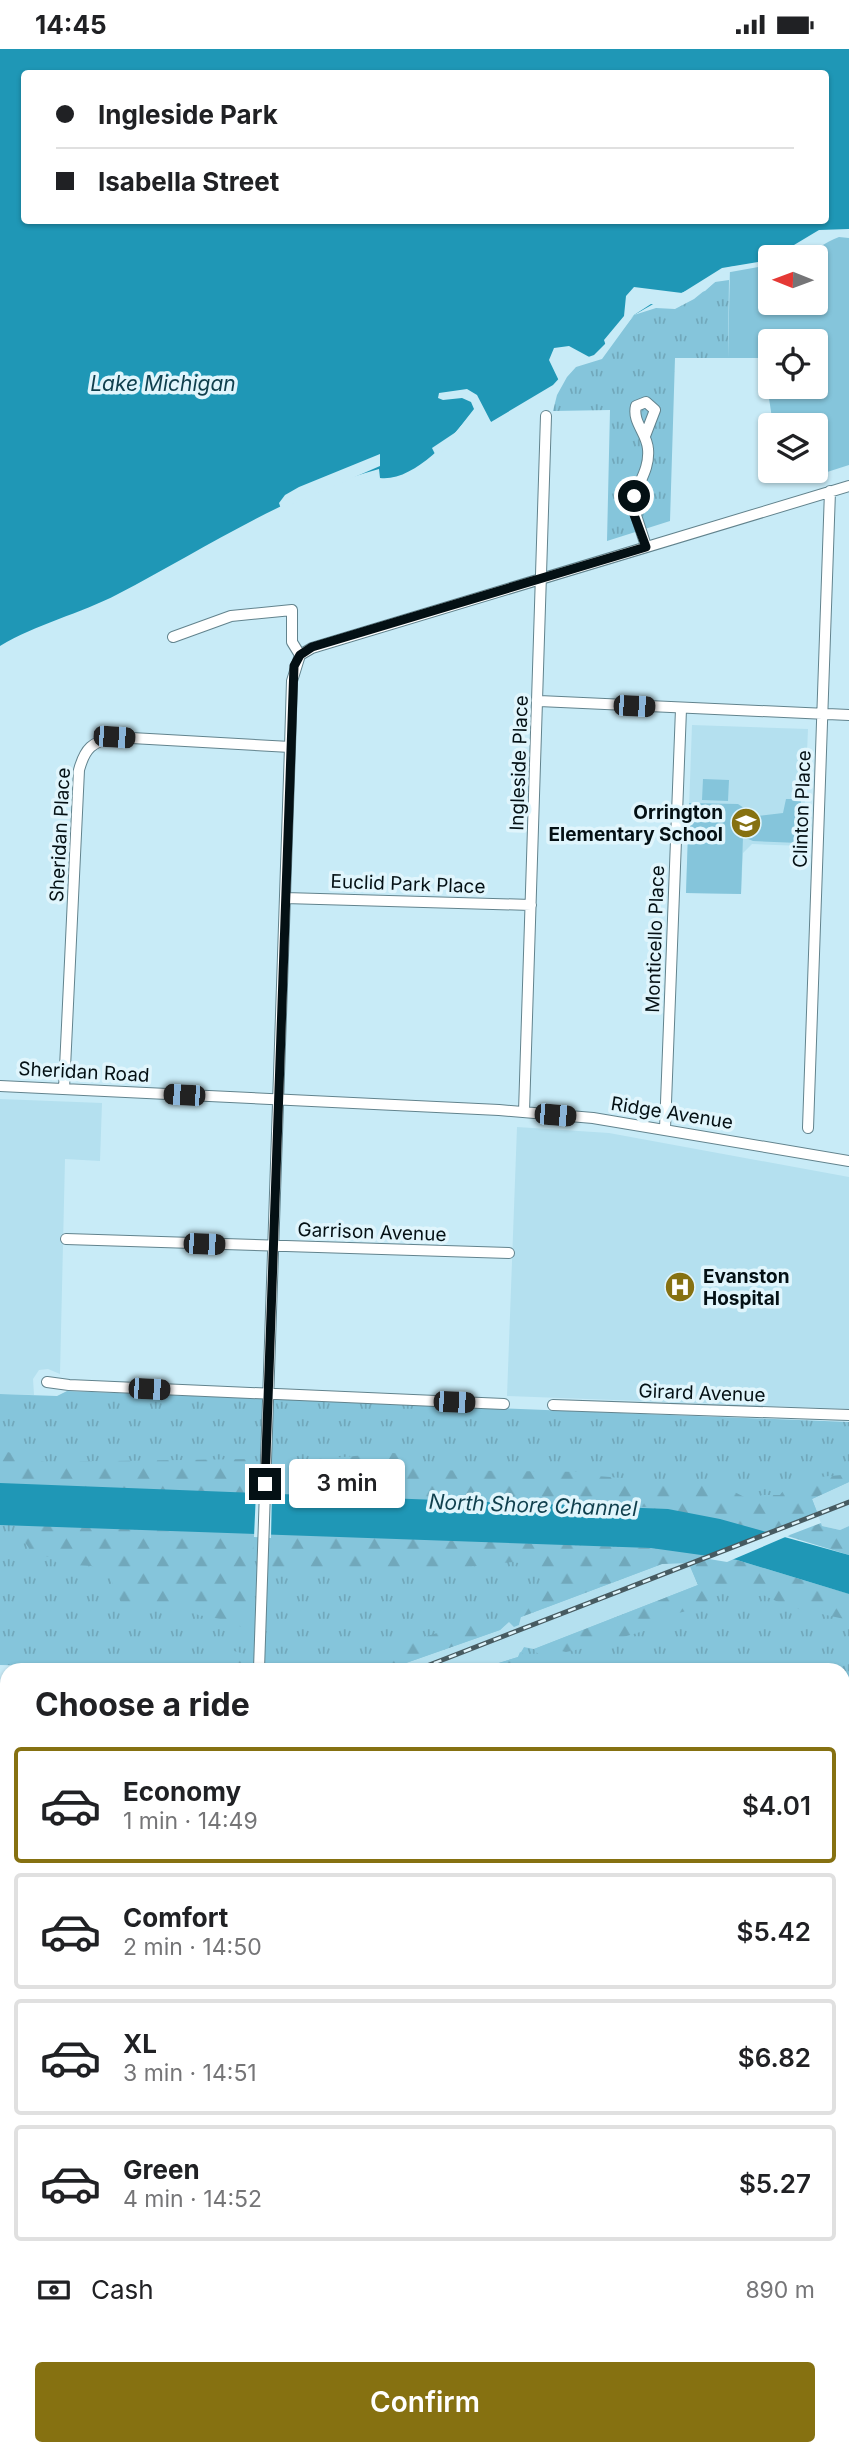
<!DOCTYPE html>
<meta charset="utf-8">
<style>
body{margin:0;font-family:Inter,sans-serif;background:#f6f6f6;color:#202124;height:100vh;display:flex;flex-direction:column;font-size:26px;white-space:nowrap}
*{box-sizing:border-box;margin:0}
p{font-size:23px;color:#757577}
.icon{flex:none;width:38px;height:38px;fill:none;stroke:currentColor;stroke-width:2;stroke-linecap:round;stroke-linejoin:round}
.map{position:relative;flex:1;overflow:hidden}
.sheet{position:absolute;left:0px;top:1614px;width:850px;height:793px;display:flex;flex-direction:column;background:#fff;border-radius:21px 21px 0 0;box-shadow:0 2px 5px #0004}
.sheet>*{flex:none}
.hud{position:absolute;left:21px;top:21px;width:808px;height:154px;border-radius:7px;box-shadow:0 2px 5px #0004;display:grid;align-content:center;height:154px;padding:0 35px;background:#fff}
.needle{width:46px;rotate:271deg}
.buttons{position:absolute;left:758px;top:196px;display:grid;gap:14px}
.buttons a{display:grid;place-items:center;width:70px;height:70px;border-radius:7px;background:#fff;box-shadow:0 2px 5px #0004;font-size:35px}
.end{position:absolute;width:32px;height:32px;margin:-16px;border:9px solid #041014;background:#fff;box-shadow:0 0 0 4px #fff}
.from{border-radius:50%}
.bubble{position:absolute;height:49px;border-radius:7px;background:#fff;box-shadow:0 2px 5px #0004;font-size:23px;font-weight:600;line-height:49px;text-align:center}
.car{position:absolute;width:21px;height:42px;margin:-21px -10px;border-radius:9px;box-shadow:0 0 5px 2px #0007;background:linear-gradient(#222 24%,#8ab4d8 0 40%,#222 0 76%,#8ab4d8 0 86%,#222 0)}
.hud b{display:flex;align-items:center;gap:24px;height:66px;font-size:26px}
.hud b+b{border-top:2px solid #e0e0e0}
.hud i{width:18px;height:18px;background:#202124}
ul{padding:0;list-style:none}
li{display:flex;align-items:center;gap:21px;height:116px;margin:0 14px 10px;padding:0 21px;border:4px solid #e0e0e0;border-radius:7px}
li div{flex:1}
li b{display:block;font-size:26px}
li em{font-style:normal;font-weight:600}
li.on{border-color:#867111}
li>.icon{width:63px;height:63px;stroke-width:1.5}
h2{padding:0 35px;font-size:32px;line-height:84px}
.pay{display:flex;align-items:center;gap:18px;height:77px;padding:0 35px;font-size:26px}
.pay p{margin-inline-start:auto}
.button{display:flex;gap:14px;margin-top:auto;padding:14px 35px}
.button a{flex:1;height:80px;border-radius:7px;background:#867111;color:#fff;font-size:28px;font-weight:600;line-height:80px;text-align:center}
.status{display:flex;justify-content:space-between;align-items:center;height:49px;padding:0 35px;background:#fff;direction:ltr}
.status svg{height:19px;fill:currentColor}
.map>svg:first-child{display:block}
</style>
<div class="status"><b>14:45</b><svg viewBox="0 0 49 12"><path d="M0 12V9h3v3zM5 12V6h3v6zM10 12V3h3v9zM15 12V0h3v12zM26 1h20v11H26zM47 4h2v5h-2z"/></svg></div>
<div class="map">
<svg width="849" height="2405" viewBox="0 0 849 2405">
<defs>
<pattern id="grass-tufts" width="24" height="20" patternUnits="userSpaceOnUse" patternTransform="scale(1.75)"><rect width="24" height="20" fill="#85c5db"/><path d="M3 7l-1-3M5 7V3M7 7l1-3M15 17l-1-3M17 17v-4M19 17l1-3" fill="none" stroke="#71a8bb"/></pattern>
<pattern id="forest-firs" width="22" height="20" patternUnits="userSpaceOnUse" patternTransform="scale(1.75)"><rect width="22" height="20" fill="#85c5db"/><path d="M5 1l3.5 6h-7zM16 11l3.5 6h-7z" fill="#71a8bb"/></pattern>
</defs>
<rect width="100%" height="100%" fill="#c8ebf7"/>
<path fill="#b4e0ef" d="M 692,676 L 808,680 L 803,797 L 752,795 L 743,804 L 741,845 L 686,844 Z
M 0,1050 L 102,1054 L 100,1112 L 65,1110 L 60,1325 L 48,1320 L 39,1321 L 33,1330 L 34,1346 L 0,1345 Z
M 517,1078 L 609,1084 L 849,1128 L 849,1360 L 507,1347 Z
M 849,1433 L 849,1477 L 840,1481 L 822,1477 L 812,1450 Z
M 688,1513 L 699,1536 L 534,1600 L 524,1598 L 518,1608 L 478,1620 L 389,1620 L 500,1581 L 509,1572 L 519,1576 L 521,1568 L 662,1515 Z
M 844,1743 L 849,1743 L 849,2405 L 248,2405 L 248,2399 L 844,2399 Z
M 7,1760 L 7,1805 L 0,1808 L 0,1763 Z"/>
<path fill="url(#grass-tufts)" d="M 729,231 L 728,309 L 675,309 L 670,472 L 607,492 L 610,361 L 553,362 L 557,346 L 567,328 L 576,318 L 602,310 L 634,266 L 656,259 L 675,260 L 694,250 L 715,233 Z
M 67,1342 L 849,1373 L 849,1433 L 812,1450 L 817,1463 L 711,1506 L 849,1545 L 849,1657 L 844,1657 L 844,1620 L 479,1620 L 518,1608 L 524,1598 L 534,1600 L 698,1536 L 688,1513 L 662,1515 L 521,1568 L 519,1576 L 514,1578 L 509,1573 L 500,1581 L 389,1620 L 45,1620 L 44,1617 L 0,1616 L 0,1345 L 57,1347 Z"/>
<path fill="url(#forest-firs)" d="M 0,1401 L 45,1413 L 249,1410 L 256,1417 L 255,1446 L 0,1434 Z
M 391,1404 L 418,1405 L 418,1421 L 588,1423 L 597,1427 L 723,1437 L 750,1451 L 762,1446 L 780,1446 C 792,1427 829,1428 849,1425 L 849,1433 L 812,1450 L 817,1463 L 766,1484 L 720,1470 L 648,1458 L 272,1446 L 273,1420 L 282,1413 Z
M 821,1474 L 822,1477 L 840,1481 L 849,1477 L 849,1506 L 787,1487 Z
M 22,1476 L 254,1485 L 250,1582 L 226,1571 L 198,1566 L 182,1554 L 171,1562 L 122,1556 L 108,1523 L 91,1517 L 58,1515 L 50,1508 L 34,1506 L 24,1492 Z
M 271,1485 L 651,1499 L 737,1511 L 849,1545 L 849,1571 L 789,1558 L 759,1544 L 725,1538 L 701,1558 L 675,1565 L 661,1577 L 589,1598 L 566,1603 L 552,1600 L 538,1605 L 534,1600 L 698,1536 L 689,1514 L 662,1515 L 521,1568 L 516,1560 L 535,1558 C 545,1547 553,1535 546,1519 L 513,1513 L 386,1527 L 379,1522 L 283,1519 L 272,1518 Z
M 505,1569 L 509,1572 L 500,1581 L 389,1620 L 329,1620 L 349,1620 L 359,1614 L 371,1615 C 391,1594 472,1572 505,1569 Z
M 230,1601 L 249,1606 L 249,1620 L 208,1620 L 210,1615 L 223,1610 Z
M 520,1603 L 525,1606 L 526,1614 L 519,1620 L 479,1620 L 518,1608 Z"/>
<path fill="#85c5db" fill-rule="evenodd" d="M 839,188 L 849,189 L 849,416 L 799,432 L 793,422 L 816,422 L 816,376 L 773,376 L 763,309 L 728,309 L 730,218 L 770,213 L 770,254 L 816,254 L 816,208 L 794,208 C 812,206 822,194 839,188 ZM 770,292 L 816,292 L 816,338 L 770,338 Z
M 703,730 L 729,731 L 728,752 L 702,751 Z
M 786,750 L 801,750 L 799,794 L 753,792 L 746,789 L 745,778 L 750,768 L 783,764 Z
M 689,754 L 738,755 L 744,759 L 741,845 L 686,844 Z"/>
<path fill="#1f97b6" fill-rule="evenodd" d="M 0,0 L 849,0 L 849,180 L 819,181 L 764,214 L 730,218 L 689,241 L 655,254 L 634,266 L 594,306 L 574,313 L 553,336 L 491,373 L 481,365 L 470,366 C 451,390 413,433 380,429 L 379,420 C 285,445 203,501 118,545 C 80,565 36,575 0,597 ZM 24,24 L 826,24 L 826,172 L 24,172 Z
M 0,1434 L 668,1460 L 720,1470 L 849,1506 L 849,1545 L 737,1511 L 651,1499 L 0,1476 Z"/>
<path fill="#c8ebf7" d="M 770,211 L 764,217 L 725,224 L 705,242 L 672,250 L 659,256 L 651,255 L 634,266 L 607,300 L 604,291 L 624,267 L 626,247 L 634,238 L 682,244 L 722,219 Z
M 569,297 L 593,310 L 576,316 L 560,334 L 549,311 L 554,299 Z
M 467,340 L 477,346 L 491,373 L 488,375 L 480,368 L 471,369 L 453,394 L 436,407 L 432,399 L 456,383 L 474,360 L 471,353 L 462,349 L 443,351 L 438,349 L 439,344 Z
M 380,405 L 380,417 L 281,460 L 279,454 L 285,446 L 299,438 Z
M 272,1442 L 271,1489 L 254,1488 L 256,1443 Z
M 772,1481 L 790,1486 L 727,1513 L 703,1509 Z"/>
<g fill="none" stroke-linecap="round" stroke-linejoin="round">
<g stroke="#62838d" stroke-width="12">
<path id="minor" d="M 645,387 L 655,361 L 646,353 L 636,357 C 632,373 647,384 648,400 C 650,421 637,435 632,454 L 646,497
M 173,588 L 231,567 L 292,561 L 292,593 L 300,606
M 539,652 L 849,666
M 285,849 L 531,856
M 0,1037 L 499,1061 L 593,1069 L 849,1112
M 64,1040 L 79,721 C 85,699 92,693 114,688 L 290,698
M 524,1063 L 546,367
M 808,1079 L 830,442
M 665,1080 L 681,660
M 66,1190 L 509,1204
M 47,1333 L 69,1336 L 504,1355
M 553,1356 L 849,1366
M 259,1620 L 290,698 L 292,632 L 300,606 L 312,599 L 849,437
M 844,1663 L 849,1664
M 844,1812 L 849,1812
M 0,1822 L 7,1819
M 0,1969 L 7,1969
M 0,2104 L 7,2104
M 0,2313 L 7,2313
M 844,2338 L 849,2339
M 41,2405 L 41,2399
M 234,2405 L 234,2399"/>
</g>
<use href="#minor" stroke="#fff" stroke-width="10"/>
<g stroke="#475b61" stroke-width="5">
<path id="rail" d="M 419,1620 L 849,1453
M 0,1782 L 7,1780"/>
</g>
<use href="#rail" stroke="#e0f5fc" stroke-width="2.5" stroke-dasharray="8" stroke-linecap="butt"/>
</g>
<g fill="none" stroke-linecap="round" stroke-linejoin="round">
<path stroke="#041014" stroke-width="9" d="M 265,1435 L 294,617 L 300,606 L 312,598 L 646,498 L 633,463 L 634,447"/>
</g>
<defs>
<g id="school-disc" transform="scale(1.575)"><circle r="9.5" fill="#867111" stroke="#e0f5fc"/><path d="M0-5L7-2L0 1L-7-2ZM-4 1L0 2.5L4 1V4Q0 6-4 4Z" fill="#fff"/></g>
<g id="hospital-disc" transform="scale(1.575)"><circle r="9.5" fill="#867111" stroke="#e0f5fc"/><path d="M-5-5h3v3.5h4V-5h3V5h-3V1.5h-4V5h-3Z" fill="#fff"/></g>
</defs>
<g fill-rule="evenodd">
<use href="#school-disc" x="746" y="774"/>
<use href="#hospital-disc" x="680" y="1238"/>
</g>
<g text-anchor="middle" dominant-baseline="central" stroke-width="7" stroke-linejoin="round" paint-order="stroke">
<g font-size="19" fill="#041014" stroke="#e0f5fc">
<text transform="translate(519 714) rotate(-88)">Ingleside Place</text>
<text transform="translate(802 760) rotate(-88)">Clinton Place</text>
<text transform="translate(60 786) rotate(-87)">Sheridan Place</text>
<text transform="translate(408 835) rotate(2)">Euclid Park Place</text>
<text transform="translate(655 890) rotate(-88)">Monticello Place</text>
<text transform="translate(84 1023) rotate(3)">Sheridan Road</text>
<text transform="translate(672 1064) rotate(9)">Ridge Avenue</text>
<text transform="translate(372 1183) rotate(2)">Garrison Avenue</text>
<text transform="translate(702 1344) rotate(2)">Girard Avenue</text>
</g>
<g font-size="19" font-weight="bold" fill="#041014" stroke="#e0f5fc" text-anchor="end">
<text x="723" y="763">Orrington<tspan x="723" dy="22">Elementary School</tspan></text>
<text x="703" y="1227" text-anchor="start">Evanston<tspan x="703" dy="22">Hospital</tspan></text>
</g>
<g font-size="21" font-style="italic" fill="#0f3f4d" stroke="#e0f5fc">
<text x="163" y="334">Lake Michigan</text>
<text transform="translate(533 1456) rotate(2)">North Shore Channel</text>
</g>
</g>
</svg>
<div class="buttons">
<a><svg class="needle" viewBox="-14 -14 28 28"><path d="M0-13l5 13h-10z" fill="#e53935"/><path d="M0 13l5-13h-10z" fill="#757577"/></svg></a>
<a><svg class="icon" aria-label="locate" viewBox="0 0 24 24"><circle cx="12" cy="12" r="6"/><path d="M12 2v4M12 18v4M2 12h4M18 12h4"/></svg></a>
<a><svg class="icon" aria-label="layers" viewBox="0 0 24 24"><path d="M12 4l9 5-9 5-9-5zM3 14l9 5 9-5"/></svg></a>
</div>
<i class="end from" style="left:634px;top:447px"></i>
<i class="end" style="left:265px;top:1435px"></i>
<div class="bubble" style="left:289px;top:1410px;width:116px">3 min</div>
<i class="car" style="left:634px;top:657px;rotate:93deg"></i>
<i class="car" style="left:114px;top:688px;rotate:94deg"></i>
<i class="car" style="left:184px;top:1046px;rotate:273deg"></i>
<i class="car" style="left:555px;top:1066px;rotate:95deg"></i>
<i class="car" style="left:204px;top:1195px;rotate:92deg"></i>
<i class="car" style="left:149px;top:1340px;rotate:93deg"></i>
<i class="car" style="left:454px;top:1353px;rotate:92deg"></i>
<div class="hud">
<b><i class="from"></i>Ingleside Park</b>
<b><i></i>Isabella Street</b>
</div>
<section class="sheet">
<h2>Choose a ride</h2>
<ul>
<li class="on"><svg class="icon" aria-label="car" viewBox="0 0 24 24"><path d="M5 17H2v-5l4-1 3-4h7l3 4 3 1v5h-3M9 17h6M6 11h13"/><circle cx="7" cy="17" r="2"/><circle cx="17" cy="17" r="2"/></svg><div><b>Economy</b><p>1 min · 14:49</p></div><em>$4.01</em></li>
<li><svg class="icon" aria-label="car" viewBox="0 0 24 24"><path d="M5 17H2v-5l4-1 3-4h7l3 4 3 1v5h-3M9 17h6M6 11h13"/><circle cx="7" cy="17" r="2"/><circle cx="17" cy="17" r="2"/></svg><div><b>Comfort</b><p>2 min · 14:50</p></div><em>$5.42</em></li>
<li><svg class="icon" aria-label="car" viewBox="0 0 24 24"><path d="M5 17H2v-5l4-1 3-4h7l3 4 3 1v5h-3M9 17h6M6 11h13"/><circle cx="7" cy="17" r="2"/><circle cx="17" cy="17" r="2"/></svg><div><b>XL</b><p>3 min · 14:51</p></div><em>$6.82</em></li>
<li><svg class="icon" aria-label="car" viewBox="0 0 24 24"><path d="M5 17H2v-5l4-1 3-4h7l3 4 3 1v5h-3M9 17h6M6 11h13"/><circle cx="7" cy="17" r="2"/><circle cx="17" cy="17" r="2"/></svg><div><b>Green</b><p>4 min · 14:52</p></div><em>$5.27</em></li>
</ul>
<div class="pay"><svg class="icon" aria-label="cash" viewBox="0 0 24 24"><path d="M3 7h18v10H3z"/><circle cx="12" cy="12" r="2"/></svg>Cash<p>890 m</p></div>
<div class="button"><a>Confirm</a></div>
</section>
</div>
